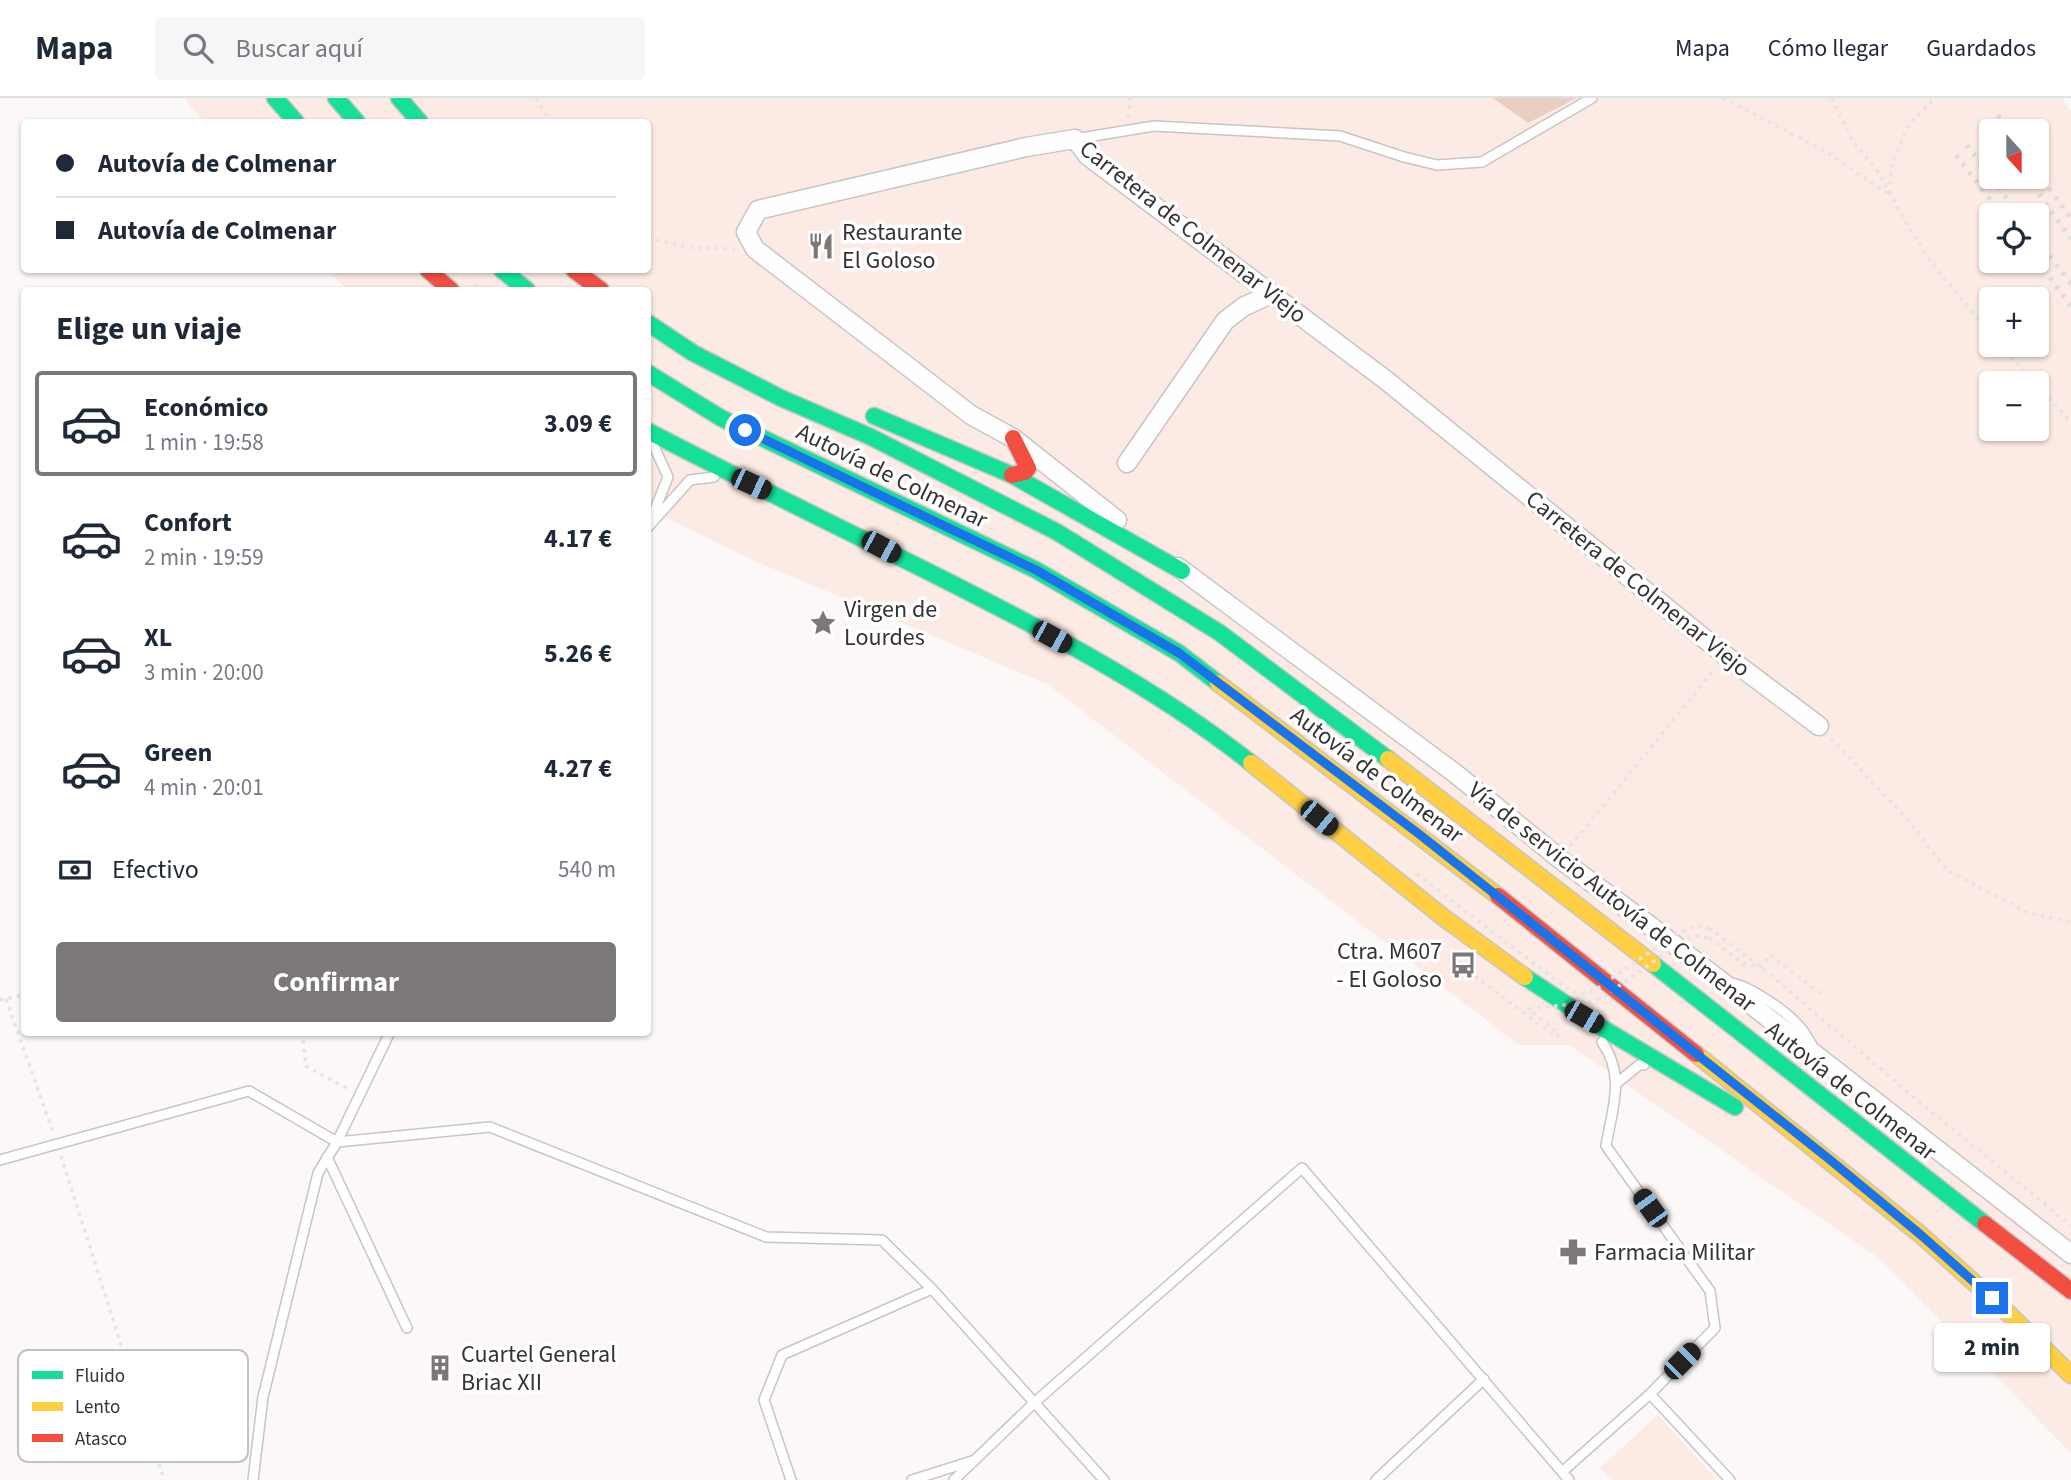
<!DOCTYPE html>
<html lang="es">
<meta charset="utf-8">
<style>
body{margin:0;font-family:"Source Sans 3",sans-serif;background:#f6f6f7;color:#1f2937;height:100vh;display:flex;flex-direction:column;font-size:26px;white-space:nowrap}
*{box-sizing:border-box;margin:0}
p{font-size:23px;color:#747a83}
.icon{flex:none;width:38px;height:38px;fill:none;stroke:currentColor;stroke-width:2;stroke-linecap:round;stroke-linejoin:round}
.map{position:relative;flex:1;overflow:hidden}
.panel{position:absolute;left:21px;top:189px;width:630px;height:749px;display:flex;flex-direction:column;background:#fff;border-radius:7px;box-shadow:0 2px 5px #0004}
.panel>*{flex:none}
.top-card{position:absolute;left:21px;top:21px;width:630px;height:154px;border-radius:7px;box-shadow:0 2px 5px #0004;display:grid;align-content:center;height:154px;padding:0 35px;background:#fff}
.needle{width:46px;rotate:159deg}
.buttons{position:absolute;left:1979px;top:21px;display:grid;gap:14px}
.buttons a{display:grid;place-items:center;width:70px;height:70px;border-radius:7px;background:#fff;box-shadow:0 2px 5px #0004;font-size:35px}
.end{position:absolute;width:32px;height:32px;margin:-16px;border:9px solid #1a73e8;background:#fff;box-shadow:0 0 0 4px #fff}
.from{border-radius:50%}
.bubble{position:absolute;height:49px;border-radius:7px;background:#fff;box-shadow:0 2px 5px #0004;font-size:23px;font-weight:700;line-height:49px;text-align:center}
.car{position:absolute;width:21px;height:42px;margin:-21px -10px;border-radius:9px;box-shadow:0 0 5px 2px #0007;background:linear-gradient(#222 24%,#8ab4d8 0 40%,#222 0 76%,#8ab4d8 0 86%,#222 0)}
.top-card b{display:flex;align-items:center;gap:24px;height:66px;font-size:26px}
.top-card b+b{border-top:2px solid #e0e1e3}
.top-card i{width:18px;height:18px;background:#1f2937}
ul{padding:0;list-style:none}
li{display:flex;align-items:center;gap:21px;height:105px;margin:0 14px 10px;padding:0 21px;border:4px solid transparent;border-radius:7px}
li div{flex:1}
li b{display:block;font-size:26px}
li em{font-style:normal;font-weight:700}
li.on{border-color:#7b7877}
li>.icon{width:63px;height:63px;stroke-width:1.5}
h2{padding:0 35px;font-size:32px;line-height:84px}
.pay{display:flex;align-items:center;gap:18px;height:77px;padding:0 35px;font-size:26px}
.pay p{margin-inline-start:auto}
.cta{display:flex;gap:14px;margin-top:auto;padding:14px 35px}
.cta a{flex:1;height:80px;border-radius:7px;background:#7b7877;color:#fff;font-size:28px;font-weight:700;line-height:80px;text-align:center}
header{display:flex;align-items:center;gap:42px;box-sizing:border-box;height:98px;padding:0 35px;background:#fff;border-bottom:2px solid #e0e1e3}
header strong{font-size:33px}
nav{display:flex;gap:38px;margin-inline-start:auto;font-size:24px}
.search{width:490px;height:63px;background:#f6f6f7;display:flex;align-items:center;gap:18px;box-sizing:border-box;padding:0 24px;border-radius:7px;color:#747a83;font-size:26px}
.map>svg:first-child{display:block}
</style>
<header>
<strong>Mapa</strong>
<div class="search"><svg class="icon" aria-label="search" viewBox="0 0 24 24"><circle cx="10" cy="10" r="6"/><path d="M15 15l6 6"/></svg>Buscar aquí</div>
<nav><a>Mapa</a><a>Cómo llegar</a><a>Guardados</a></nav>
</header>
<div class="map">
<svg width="2071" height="1382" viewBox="0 0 2071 1382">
<rect width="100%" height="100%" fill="#fcf8f7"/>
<path fill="#fcebe4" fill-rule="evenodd" d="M 184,0 L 2062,0 L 2071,13 L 2071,1355 L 1880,1161 L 1569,947 L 1519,947 L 1047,586 L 757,464 L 648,411 L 648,192 L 347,192 L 328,172 L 648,172 L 648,24 L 204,24 ZM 1992,33 L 2037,33 L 2037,79 L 1992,79 ZM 1992,117 L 2037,117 L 2037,163 L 1992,163 ZM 1992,201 L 2037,201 L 2037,247 L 1992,247 ZM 1992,285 L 2037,285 L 2037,331 L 1992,331 Z
M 1658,1317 L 1717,1382 L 1611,1382 L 1600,1370 Z"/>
<path fill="#e9cec1" d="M 1493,0 L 1577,0 L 1528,25 Z"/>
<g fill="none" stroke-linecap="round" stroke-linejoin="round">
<g stroke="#c8c5c4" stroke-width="12">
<path id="lane" d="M 1075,41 L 1154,28 L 1340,38 L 1404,59 L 1437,67 L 1482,64 L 1592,0
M 652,419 L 668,379 L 654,348
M 648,429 L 690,382 L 714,379
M 1731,885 C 1750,888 1786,913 1799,928 C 1804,933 1808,941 1812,947
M 1617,985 L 1639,967 L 1644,967
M 327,1059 L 407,1230
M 0,1062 L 249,993 L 337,1044 L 490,1029 L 766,1139 L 882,1142 L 932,1191 L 1104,1382
M 1650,1296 L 1730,1382
M 1562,1374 L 1650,1296 L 1715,1230 L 1710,1193 L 1606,1048 C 1612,1011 1626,978 1602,944
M 253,1382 L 263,1299 L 318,1075 L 337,1044 L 390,934
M 791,1382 L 764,1302 L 782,1257 L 932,1191
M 912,1382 L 972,1363
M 954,1382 L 1034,1305 L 1302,1070 L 1569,1382
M 1376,1382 L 1484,1281"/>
</g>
<g stroke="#c8c5c4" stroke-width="21">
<path id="street" d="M 1127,365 L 1225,223 L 1243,209 L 1271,196
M 1117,422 L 1013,340 L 971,317 L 755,151 L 746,134 L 758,112 L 1026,49 L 1075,41 L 1088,58 L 1387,283 L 1726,558 L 1819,628
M 1178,469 L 1456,676 L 1560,761 L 1653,830 L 2071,1156"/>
</g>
<g stroke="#c8c5c4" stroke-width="19">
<path id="fast" d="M 275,0 L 296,24
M 336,0 L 357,24
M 399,0 L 420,24
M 502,172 L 527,192
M 648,225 L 693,255 L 781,300 L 871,339 L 1057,434 L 1220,535 L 1388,661
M 648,275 L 721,320 L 1036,472 L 1179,555 L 1218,585
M 874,318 L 1012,377 L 1182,473
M 648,333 C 744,383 841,430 937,478 C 1046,533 1155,589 1251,665
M 1653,866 L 1985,1126
M 1525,879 L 1604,931 L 1735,1009"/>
</g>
<g stroke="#c8c5c4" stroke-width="19">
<path id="slow" d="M 1218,585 L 1498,798
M 1388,661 L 1653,866
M 1251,665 L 1443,819 L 1525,879
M 1696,956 L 1921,1137 L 2009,1216 L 2071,1277"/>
</g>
<g stroke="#c8c5c4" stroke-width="19">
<path id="jam" d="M 428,172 L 451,192
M 574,172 L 601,192
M 1012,377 L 1025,374 L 1028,370 L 1013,340
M 1498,798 L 1696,956
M 1985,1126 L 2071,1193"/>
</g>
<path stroke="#e5e4e3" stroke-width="3.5" stroke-dasharray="3.5 5" stroke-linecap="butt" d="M 536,0 L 550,24
M 1723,0 L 1828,55 L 1888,96
M 1832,0 L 1852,42 L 1878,74 L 1911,133 L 1931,164 L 1992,238
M 1128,19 L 1130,0
M 1889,95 L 1892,65 L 1909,26 L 1935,0
M 648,140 L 684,149 L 735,151
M 475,187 L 482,192
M 1999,247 L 2036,285
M 2037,287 L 2071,324
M 1831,640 L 1904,718 L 1948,773 L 2029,815 L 2071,824
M 1570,748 L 1716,570
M 1709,830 L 1761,869 L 1909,995 L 2071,1128
M 1709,840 L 1743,865 L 1743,873
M 1743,865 L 1761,869 L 1770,857 L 1824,898
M 6,901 L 53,1034
M 0,902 L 24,897
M 302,934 L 306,968 L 348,991
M 61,1058 L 164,1382"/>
<use href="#lane" stroke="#fffefe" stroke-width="9"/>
<use href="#street" stroke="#fffefe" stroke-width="18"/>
<use href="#fast" stroke="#16e098" stroke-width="16"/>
<use href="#slow" stroke="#ffcf43" stroke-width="16"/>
<use href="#jam" stroke="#f24e42" stroke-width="16"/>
<path stroke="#dddcdc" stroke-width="5" stroke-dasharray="3.5 7" stroke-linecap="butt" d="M 1998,17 L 2009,33
M 1987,22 L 1995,33
M 1967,47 L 2019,117
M 1956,57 L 2002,117
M 2037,73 L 2071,121
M 2027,79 L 2071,141
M 2037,141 L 2071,186
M 2037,163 L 2071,208"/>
<path stroke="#e5e4e3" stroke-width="3.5" stroke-dasharray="3.5 5" stroke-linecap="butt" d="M 1417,776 L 1570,893 L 1583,895 L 1595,892 L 1674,837 L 1695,828 L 1709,830
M 1468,873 L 1556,939 L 1559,936 L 1529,911 L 1591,904 L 1605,898 L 1684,842 L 1697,838 L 1709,840"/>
</g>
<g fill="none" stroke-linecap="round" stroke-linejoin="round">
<path stroke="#1a73e8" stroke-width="9" d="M 745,332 L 1036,472 L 1179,555 L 1419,736 L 1829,1061 L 1921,1137 L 1992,1200"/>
</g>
<defs>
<g id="restaurant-bare" transform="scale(2.1)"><path d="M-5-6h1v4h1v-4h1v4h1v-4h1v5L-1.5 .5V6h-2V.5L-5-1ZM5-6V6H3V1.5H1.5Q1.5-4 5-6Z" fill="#7b7877" stroke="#fff" stroke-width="2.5" paint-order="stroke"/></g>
<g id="sight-bare" transform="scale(2.1)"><path d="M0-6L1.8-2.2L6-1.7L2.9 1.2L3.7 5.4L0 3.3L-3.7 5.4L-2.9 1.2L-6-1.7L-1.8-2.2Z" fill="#7b7877" stroke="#fff" stroke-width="2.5" paint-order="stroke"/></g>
<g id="bus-bare" transform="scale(2.1)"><path d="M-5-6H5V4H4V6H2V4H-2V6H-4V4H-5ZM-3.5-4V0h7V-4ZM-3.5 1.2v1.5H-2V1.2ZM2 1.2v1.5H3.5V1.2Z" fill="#7b7877" stroke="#fff" stroke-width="2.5" paint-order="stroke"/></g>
<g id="pharmacy-bare" transform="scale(2.1)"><path d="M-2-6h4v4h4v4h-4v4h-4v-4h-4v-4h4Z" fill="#7b7877" stroke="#fff" stroke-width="2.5" paint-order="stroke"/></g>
<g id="building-bare" transform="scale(2.1)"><path d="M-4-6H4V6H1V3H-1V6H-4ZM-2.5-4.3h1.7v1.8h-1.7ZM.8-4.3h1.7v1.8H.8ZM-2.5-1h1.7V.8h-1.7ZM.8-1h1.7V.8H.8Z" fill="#7b7877" stroke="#fff" stroke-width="2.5" paint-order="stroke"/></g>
</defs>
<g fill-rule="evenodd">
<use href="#restaurant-bare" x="821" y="148"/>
<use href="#sight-bare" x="823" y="525"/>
<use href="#bus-bare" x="1463" y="867"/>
<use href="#pharmacy-bare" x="1573" y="1154"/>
<use href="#building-bare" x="440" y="1270"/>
</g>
<g text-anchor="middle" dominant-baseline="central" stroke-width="7" stroke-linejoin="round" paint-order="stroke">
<g font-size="24" fill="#363332" stroke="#fff" text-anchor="start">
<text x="842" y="134">Restaurante<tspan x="842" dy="28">El Goloso</tspan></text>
<text x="844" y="511">Virgen de<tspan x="844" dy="28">Lourdes</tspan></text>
<text x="1442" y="853" text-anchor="end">Ctra. M607<tspan x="1442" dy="28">- El Goloso</tspan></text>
<text x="1594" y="1154">Farmacia Militar</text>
<text x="461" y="1256">Cuartel General<tspan x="461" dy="28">Briac XII</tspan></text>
</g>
<g font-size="24" fill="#363332" stroke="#fff">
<text transform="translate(1193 134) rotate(38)">Carretera de Colmenar Viejo</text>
<text transform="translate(892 378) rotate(26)">Autovía de Colmenar</text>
<text transform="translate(1638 486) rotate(39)">Carretera de Colmenar Viejo</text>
<text transform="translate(1377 677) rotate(37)">Autovía de Colmenar</text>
<text transform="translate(1612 799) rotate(38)">Vía de servicio Autovía de Colmenar</text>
<text transform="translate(1851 993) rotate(38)">Autovía de Colmenar</text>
</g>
</g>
<rect x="18" y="1252" width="230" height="112" rx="10" fill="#fff" stroke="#c3c2c2" stroke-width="2"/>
<rect x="32" y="1273" width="31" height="8" fill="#16e098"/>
<rect x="32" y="1304" width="31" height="9" fill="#ffcf43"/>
<rect x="32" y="1336" width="31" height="8" fill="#f24e42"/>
<g font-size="19" fill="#363332">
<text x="75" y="1284">Fluido</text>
<text x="75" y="1315">Lento</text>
<text x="75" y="1347">Atasco</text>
</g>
</svg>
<div class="buttons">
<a><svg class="needle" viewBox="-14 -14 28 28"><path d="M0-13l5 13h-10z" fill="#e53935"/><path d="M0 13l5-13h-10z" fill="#747a83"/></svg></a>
<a><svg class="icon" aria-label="locate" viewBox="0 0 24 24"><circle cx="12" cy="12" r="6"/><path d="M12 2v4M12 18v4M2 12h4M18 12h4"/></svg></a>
<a>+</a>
<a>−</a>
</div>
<i class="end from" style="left:745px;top:332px"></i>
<i class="end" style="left:1992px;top:1200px"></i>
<div class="bubble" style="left:1934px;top:1225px;width:116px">2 min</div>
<i class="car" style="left:751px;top:386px;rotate:115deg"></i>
<i class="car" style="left:881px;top:449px;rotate:118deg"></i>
<i class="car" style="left:1052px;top:539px;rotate:119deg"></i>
<i class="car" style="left:1319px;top:720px;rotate:129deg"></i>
<i class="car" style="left:1584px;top:919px;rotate:120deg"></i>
<i class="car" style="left:1650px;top:1110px;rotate:324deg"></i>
<i class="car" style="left:1682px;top:1263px;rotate:45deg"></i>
<div class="top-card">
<b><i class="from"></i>Autovía de Colmenar</b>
<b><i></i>Autovía de Colmenar</b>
</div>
<section class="panel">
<h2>Elige un viaje</h2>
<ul>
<li class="on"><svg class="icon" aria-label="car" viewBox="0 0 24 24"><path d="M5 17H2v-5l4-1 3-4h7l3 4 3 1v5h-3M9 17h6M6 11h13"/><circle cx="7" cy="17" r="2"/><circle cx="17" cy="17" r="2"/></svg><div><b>Económico</b><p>1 min · 19:58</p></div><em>3.09 €</em></li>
<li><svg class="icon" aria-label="car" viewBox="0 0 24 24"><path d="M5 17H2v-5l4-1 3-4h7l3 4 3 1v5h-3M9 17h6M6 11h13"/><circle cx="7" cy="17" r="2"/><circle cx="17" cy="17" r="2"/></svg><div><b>Confort</b><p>2 min · 19:59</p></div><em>4.17 €</em></li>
<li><svg class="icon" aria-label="car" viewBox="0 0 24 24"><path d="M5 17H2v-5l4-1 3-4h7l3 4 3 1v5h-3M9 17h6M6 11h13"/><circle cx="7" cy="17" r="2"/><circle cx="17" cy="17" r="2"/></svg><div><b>XL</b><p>3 min · 20:00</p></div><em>5.26 €</em></li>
<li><svg class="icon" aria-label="car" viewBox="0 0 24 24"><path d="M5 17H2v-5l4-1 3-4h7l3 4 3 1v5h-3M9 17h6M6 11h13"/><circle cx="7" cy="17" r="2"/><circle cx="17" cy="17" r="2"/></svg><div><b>Green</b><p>4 min · 20:01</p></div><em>4.27 €</em></li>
</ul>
<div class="pay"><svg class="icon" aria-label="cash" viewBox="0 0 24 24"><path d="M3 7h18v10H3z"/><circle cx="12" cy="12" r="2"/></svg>Efectivo<p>540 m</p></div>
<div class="cta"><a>Confirmar</a></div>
</section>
</div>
